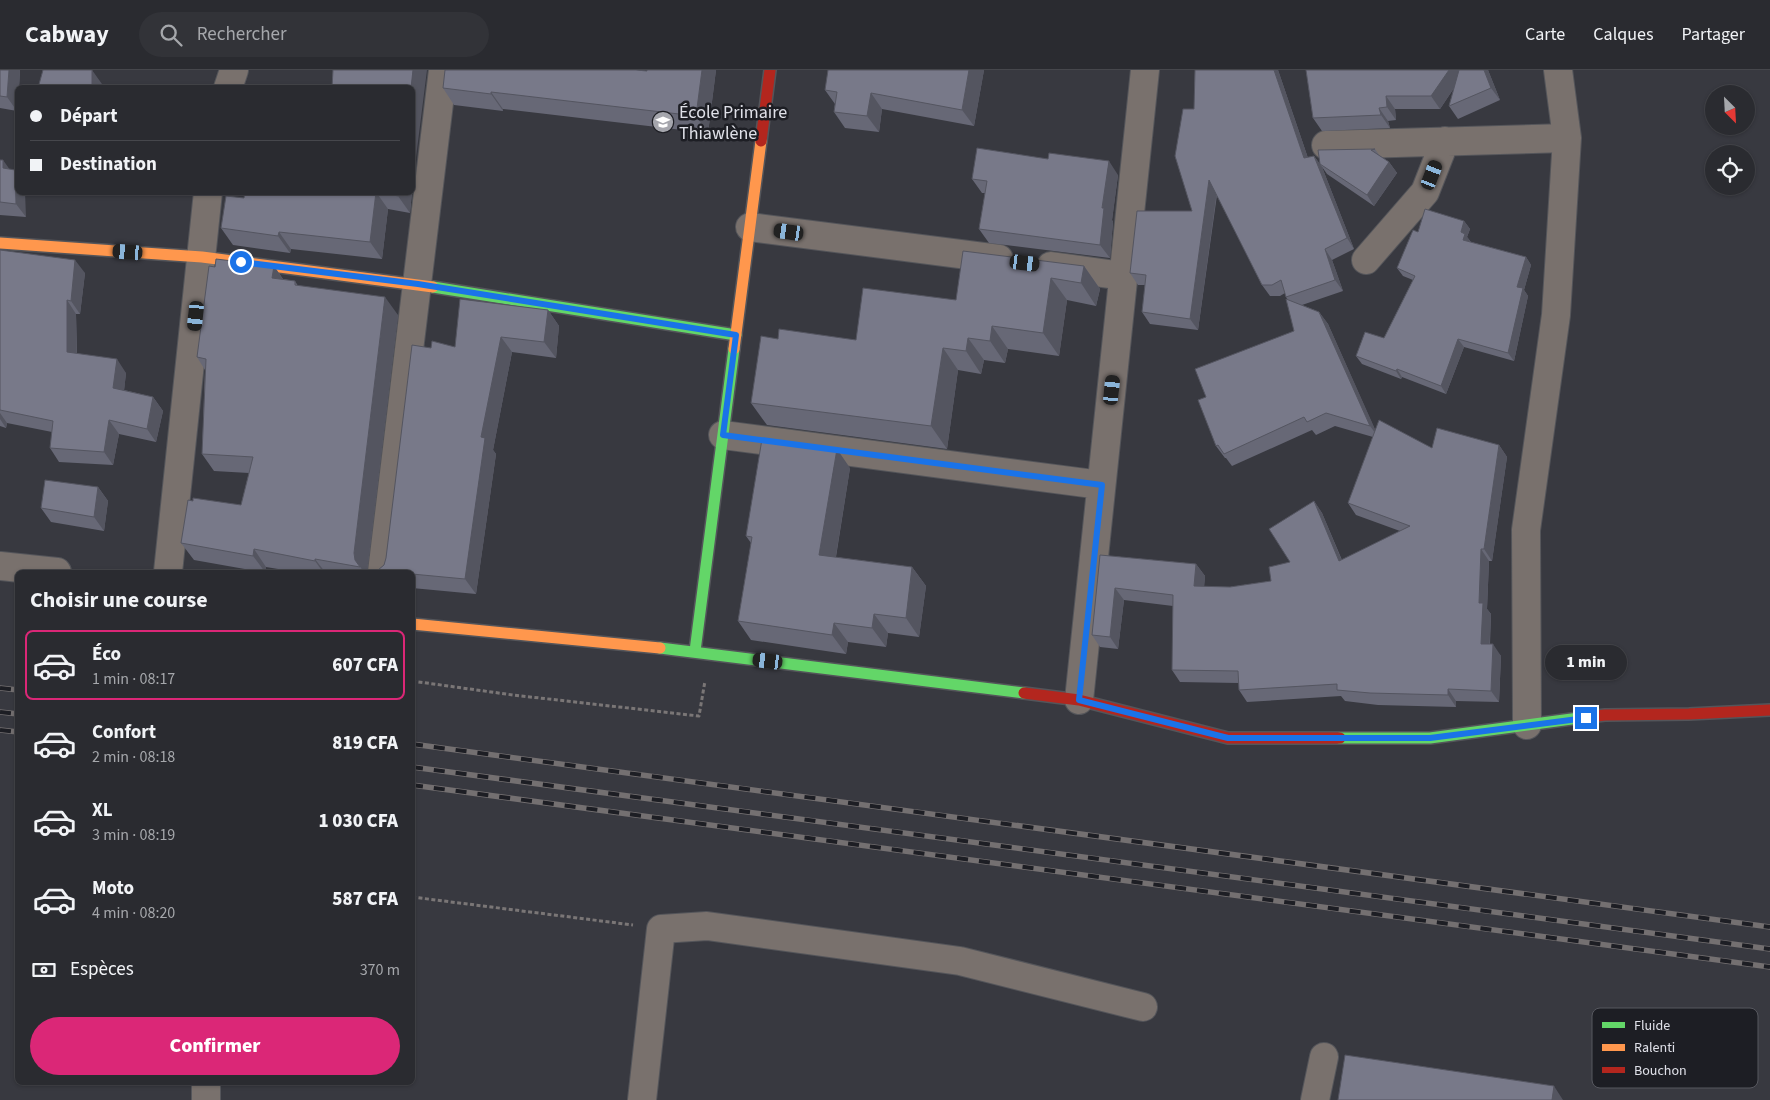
<!DOCTYPE html>
<html lang="fr">
<meta charset="utf-8">
<style>
body{margin:0;font-family:"Source Sans 3",sans-serif;background:#323338;color:#f1f3f6;height:100vh;display:flex;flex-direction:column;font-size:19px;white-space:nowrap}
*{box-sizing:border-box;margin:0}
p{font-size:16px;color:#a5a7ab}
.icon{flex:none;width:28px;height:28px;fill:none;stroke:currentColor;stroke-width:2;stroke-linecap:round;stroke-linejoin:round}
.map{position:relative;flex:1;overflow:hidden}
.side{position:absolute;left:15px;top:500px;width:400px;height:515px;display:flex;flex-direction:column;background:#2a2b30;border-radius:8px;box-shadow:0 1px 4px #0004,0 0 0 1px #46474c}
.side>*{flex:none}
.hud{position:absolute;left:15px;top:15px;width:400px;height:110px;border-radius:8px;box-shadow:0 1px 4px #0004,0 0 0 1px #46474c;display:grid;align-content:center;height:110px;padding:0 15px;background:#2a2b30}
.needle{width:32px;rotate:156deg}
.tools{position:absolute;left:1705px;top:15px;display:grid;gap:10px}
.tools a{display:grid;place-items:center;width:50px;height:50px;border-radius:50%;background:#2a2b30;box-shadow:0 1px 4px #0004,0 0 0 1px #46474c;font-size:25px}
.end{position:absolute;width:22px;height:22px;margin:-11px;border:6px solid #1a73e8;background:#fff;box-shadow:0 0 0 2px #fff}
.from{border-radius:50%}
.bubble{position:absolute;height:35px;border-radius:18px;background:#2a2b30;box-shadow:0 1px 4px #0004,0 0 0 1px #46474c;font-size:16px;font-weight:800;line-height:35px;text-align:center}
.car{position:absolute;width:15px;height:30px;margin:-15px -8px;border-radius:6px;box-shadow:0 0 4px 1px #0007;background:linear-gradient(#222 24%,#8ab4d8 0 40%,#222 0 76%,#8ab4d8 0 86%,#222 0)}
.hud b{display:flex;align-items:center;gap:18px;height:48px;font-size:19px}
.hud b+b{border-top:1px solid #46474c}
.hud i{width:12px;height:12px;background:#f1f3f6}
ul{padding:0;list-style:none}
li{display:flex;align-items:center;gap:15px;height:70px;margin:0 10px 8px;padding:0 5px;border:2px solid transparent;border-radius:8px}
li div{flex:1}
li b{display:block;font-size:19px}
li em{font-style:normal;font-weight:800}
li.on{border-color:#db2777}
li>.icon{width:45px;height:45px;stroke-width:1.5}
h2{padding:0 15px;font-size:22px;line-height:60px}
.pay{display:flex;align-items:center;gap:12px;height:55px;padding:0 15px;font-size:19px}
.pay p{margin-inline-start:auto}
.cta{display:flex;gap:10px;margin-top:auto;padding:10px 15px}
.cta a{flex:1;height:58px;border-radius:30px;background:#db2777;color:#fff;font-size:20px;font-weight:800;line-height:58px;text-align:center}
header{display:flex;align-items:center;gap:30px;box-sizing:border-box;height:70px;padding:0 25px;background:#2a2b30;border-bottom:1px solid #46474c}
header strong{font-size:24px}
nav{display:flex;gap:28px;margin-inline-start:auto;font-size:18px}
.search{width:350px;height:45px;background:#323338;display:flex;align-items:center;gap:12px;box-sizing:border-box;padding:0 18px;border-radius:28px;color:#a5a7ab;font-size:19px}
.map>svg:first-child{display:block}
</style>
<header>
<strong>Cabway</strong>
<div class="search"><svg class="icon" aria-label="search" viewBox="0 0 24 24"><circle cx="10" cy="10" r="6"/><path d="M15 15l6 6"/></svg>Rechercher</div>
<nav><a>Carte</a><a>Calques</a><a>Partager</a></nav>
</header>
<div class="map">
<svg width="1770" height="1030" viewBox="0 0 1770 1030">
<rect width="100%" height="100%" fill="#383940"/>
<g fill="none" stroke-linecap="round" stroke-linejoin="round">
<g stroke="#54555a" stroke-width="30">
<path id="street" d="M 228,18 L 234,0
M 1326,75 L 1567,68
M 750,157 L 999,189
M 1366,190 L 1425,122 L 1445,71
M 1051,196 L 1123,206
M 723,365 L 1101,415
M 0,496 L 57,502
M 168,502 L 208,122
M 382,502 L 443,0
M 1079,630 L 1145,0
M 1527,655 L 1526,460 L 1556,245 L 1567,68 L 1558,0
M 206,1030 L 206,1012
M 642,1030 L 661,859 L 707,856 L 960,891 L 1143,937
M 1315,1030 L 1324,987"/>
</g>
<g stroke="#54555a" stroke-width="14">
<path id="fast" d="M 433,217 L 736,265
M 660,578 L 1024,623
M 695,581 L 734,279
M 1340,668 L 1430,668 L 1579,648"/>
</g>
<g stroke="#54555a" stroke-width="14">
<path id="slow" d="M 0,173 L 202,187 L 433,217
M 734,279 L 761,71
M 412,554 L 660,578"/>
</g>
<g stroke="#54555a" stroke-width="14">
<path id="jam" d="M 761,71 L 770,0
M 1024,623 L 1079,630 L 1228,668 L 1340,668
M 1579,648 L 1605,645 L 1689,644 L 1770,640"/>
</g>
<path stroke="#7a7676" stroke-width="3" stroke-dasharray="4 2.5" stroke-linecap="butt" d="M 412,611 L 513,625 L 699,646 L 705,611
M 412,827 L 633,855"/>
<use href="#street" stroke="#79716d" stroke-width="28"/>
<use href="#fast" stroke="#63d668" stroke-width="11"/>
<use href="#slow" stroke="#ff974d" stroke-width="11"/>
<use href="#jam" stroke="#b3261e" stroke-width="11"/>
<g stroke="#747071" stroke-width="5.5">
<path id="rail" d="M 0,618 L 18,620
M 0,642 L 18,644
M 0,660 L 18,662
M 412,674 L 1770,857
M 412,697 L 1770,879
M 412,715 L 1770,897"/>
</g>
<use href="#rail" stroke="#1d1e24" stroke-width="4" stroke-dasharray="11" stroke-linecap="butt"/>
</g>
<path fill="#676876" d="M 0,0 L 20,0 L 19,18 L 18,18 L 17,41 L 0,38 Z
M 647,0 L 716,0 L 708,63 L 503,39 L 503,41 L 454,35 L 443,18 L 647,1 Z
M 984,0 L 974,56 L 882,39 L 879,62 L 845,58 L 834,42 L 835,34 L 825,20 Z
M 1195,0 L 1278,0 L 1308,88 L 1314,86 L 1322,97 L 1354,179 L 1332,190 L 1343,221 L 1302,235 L 1319,242 L 1328,254 L 1375,360 L 1432,378 L 1499,375 L 1507,387 L 1492,491 L 1489,491 L 1487,539 L 1491,544 L 1490,574 L 1501,586 L 1499,632 L 1456,631 L 1456,637 L 1378,635 L 1345,631 L 1341,626 L 1247,632 L 1239,620 L 1239,613 L 1180,612 L 1172,600 L 1173,536 L 1124,530 L 1118,579 L 1100,577 L 1092,565 L 1100,485 L 1196,494 L 1205,506 L 1204,517 L 1230,517 L 1271,511 L 1290,492 L 1314,431 L 1322,443 L 1342,490 L 1400,461 L 1356,445 L 1348,433 L 1373,367 L 1335,356 L 1316,365 L 1312,360 L 1232,396 L 1226,388 L 1225,388 L 1216,376 L 1206,327 L 1294,261 L 1288,230 L 1286,227 L 1285,223 L 1280,226 L 1270,226 L 1262,215 L 1217,125 L 1198,260 L 1150,254 L 1142,242 L 1145,215 L 1138,215 L 1130,203 L 1192,141 Z
M 1306,0 L 1488,0 L 1500,30 L 1458,49 L 1449,36 L 1454,18 L 1440,39 L 1395,39 L 1396,50 L 1388,51 L 1390,58 L 1322,61 L 1313,48 Z
M 1375,79 L 1379,85 L 1389,92 L 1397,103 L 1374,136 L 1327,104 L 1320,94 Z
M 0,90 L 9,99 L 26,147 L 0,145 Z
M 1118,105 L 1112,150 L 1113,152 L 1110,188 L 989,173 L 979,159 L 985,123 L 982,123 L 972,109 Z
M 245,122 L 412,122 L 410,143 L 388,139 L 382,189 L 291,179 L 290,183 L 233,175 L 221,158 L 244,128 Z
M 1464,151 L 1470,159 L 1467,167 L 1471,172 L 1526,187 L 1531,195 L 1524,220 L 1528,226 L 1514,291 L 1464,277 L 1446,324 L 1402,307 L 1401,309 L 1362,294 L 1356,286 L 1384,268 L 1413,210 L 1403,206 L 1397,198 L 1418,162 Z
M 0,180 L 85,203 L 80,244 L 76,244 L 77,283 L 126,303 L 124,320 L 153,327 L 163,341 L 156,372 L 119,364 L 113,395 L 59,392 L 50,378 L 52,362 L 7,353 L 6,358 L 0,356 Z
M 274,196 L 283,209 L 295,211 L 298,216 L 398,245 L 367,502 L 296,502 L 266,497 L 265,502 L 262,502 L 194,490 L 181,473 L 193,431 L 241,435 L 249,403 L 214,401 L 202,384 L 205,300 L 197,287 L 215,197 Z
M 1084,196 L 1100,219 L 1096,236 L 1067,230 L 1059,286 L 1008,279 L 1005,293 L 984,290 L 981,304 L 958,300 L 947,379 L 767,355 L 751,333 L 778,269 L 856,270 L 956,230 Z
M 548,240 L 559,256 L 556,288 L 512,282 L 493,380 L 496,384 L 476,524 L 412,518 L 412,502 L 380,502 L 378,500 L 384,495 L 386,488 L 431,278 L 455,277 Z
M 850,398 L 836,487 L 912,497 L 926,516 L 919,567 L 888,563 L 886,577 L 848,572 L 846,584 L 751,570 L 738,551 L 751,473 L 746,466 Z
M 98,417 L 108,431 L 104,461 L 51,452 L 41,438 Z"/>
<path fill="#545560" d="M 9,0 L 20,0 L 19,18 L 18,18 L 17,41 L 7,27 Z
M 92,0 L 102,14 L 102,18 L 92,18 Z
M 413,0 L 427,0 L 412,119 L 412,18 L 411,18 Z
M 702,0 L 716,0 L 708,63 L 696,46 Z
M 969,0 L 984,0 L 974,56 L 962,40 Z
M 1274,0 L 1278,0 L 1312,100 L 1304,88 Z
M 1449,0 L 1466,0 L 1440,39 L 1431,26 Z
M 1484,0 L 1488,0 L 1500,30 L 1491,18 Z
M 491,22 L 503,39 L 503,41 L 491,24 Z
M 871,23 L 882,39 L 879,62 L 867,46 Z
M 1386,26 L 1395,39 L 1396,50 L 1387,37 Z
M 1379,38 L 1388,51 L 1390,58 L 1381,45 Z
M 1314,86 L 1322,97 L 1354,179 L 1347,168 Z
M 3,90 L 13,104 L 3,98 Z
M 1109,91 L 1118,105 L 1112,150 L 1113,152 L 1110,188 L 1100,175 L 1102,138 Z
M 1389,92 L 1397,103 L 1374,136 L 1367,125 Z
M 15,100 L 18,104 L 18,122 L 25,122 L 26,147 L 16,134 Z
M 1209,110 L 1217,121 L 1198,260 L 1190,249 Z
M 376,122 L 388,139 L 382,189 L 370,172 Z
M 398,122 L 412,122 L 410,143 L 398,126 Z
M 1464,151 L 1470,159 L 1467,167 L 1471,172 L 1463,170 L 1461,162 Z
M 279,162 L 291,179 L 290,183 L 278,166 Z
M 1325,179 L 1332,190 L 1343,221 L 1335,210 Z
M 1526,187 L 1531,195 L 1524,220 L 1528,226 L 1514,291 L 1508,283 L 1517,217 Z
M 75,190 L 85,203 L 80,244 L 71,231 Z
M 274,196 L 286,214 L 272,208 Z
M 1084,196 L 1100,219 L 1096,236 L 1081,213 Z
M 1051,208 L 1067,230 L 1059,286 L 1043,263 Z
M 385,227 L 398,245 L 367,502 L 364,502 L 355,490 L 354,483 Z
M 67,230 L 76,244 L 77,295 L 67,282 Z
M 548,240 L 559,256 L 556,288 L 544,272 Z
M 1319,242 L 1328,254 L 1379,368 L 1370,356 Z
M 992,256 L 1008,279 L 1005,293 L 990,271 Z
M 501,267 L 512,282 L 493,380 L 496,384 L 476,524 L 465,509 L 481,367 Z
M 968,268 L 984,290 L 981,304 L 966,281 Z
M 1458,269 L 1464,277 L 1446,324 L 1441,316 Z
M 943,278 L 958,300 L 947,379 L 931,356 Z
M 117,289 L 126,303 L 123,331 L 113,318 Z
M 1397,299 L 1402,307 L 1401,309 L 1396,301 Z
M 153,327 L 163,341 L 156,372 L 147,359 Z
M 0,343 L 7,353 L 6,358 L 0,349 Z
M 109,350 L 119,364 L 113,395 L 104,382 Z
M 1499,375 L 1507,387 L 1492,491 L 1484,479 Z
M 837,379 L 850,398 L 833,504 L 819,485 Z
M 98,417 L 108,431 L 104,461 L 94,447 Z
M 1314,431 L 1322,443 L 1347,503 L 1339,491 Z
M 254,479 L 266,497 L 265,502 L 253,486 Z
M 1481,479 L 1489,491 L 1487,539 L 1491,544 L 1489,585 L 1481,574 L 1479,533 Z
M 315,489 L 325,502 L 323,502 L 315,491 Z
M 1196,494 L 1205,506 L 1203,528 L 1194,516 Z
M 912,497 L 926,516 L 919,567 L 906,548 Z
M 1115,518 L 1124,530 L 1118,579 L 1110,567 Z
M 874,544 L 888,563 L 886,577 L 872,558 Z
M 834,553 L 848,572 L 846,584 L 832,565 Z
M 1493,574 L 1501,586 L 1499,632 L 1491,621 Z
M 1448,619 L 1456,631 L 1456,637 L 1448,625 Z
M 1554,1016 L 1563,1030 L 1552,1030 Z"/>
<path fill="#787989" stroke="#545560" d="M 0,0 L 9,0 L 7,27 L 0,26 Z
M 43,0 L 92,0 L 92,18 L 38,18 Z
M 333,0 L 413,0 L 411,18 L 332,18 Z
M 445,0 L 636,0 L 647,1 L 647,0 L 702,0 L 696,46 L 491,22 L 491,24 L 443,18 Z
M 828,0 L 969,0 L 962,40 L 871,23 L 867,46 L 834,42 L 837,22 L 825,20 Z
M 1195,0 L 1274,0 L 1304,88 L 1314,86 L 1347,168 L 1325,179 L 1335,210 L 1286,227 L 1281,210 L 1272,215 L 1262,215 L 1209,110 L 1190,249 L 1142,242 L 1146,205 L 1130,203 L 1137,141 L 1192,141 L 1175,86 L 1183,39 L 1194,39 Z
M 1306,0 L 1449,0 L 1431,26 L 1386,26 L 1387,37 L 1379,38 L 1381,45 L 1313,48 Z
M 1459,0 L 1484,0 L 1491,18 L 1449,36 Z
M 977,78 L 1048,89 L 1049,83 L 1109,91 L 1102,138 L 1104,138 L 1100,175 L 979,159 L 987,111 L 972,109 Z
M 1375,79 L 1371,80 L 1389,92 L 1367,125 L 1320,94 L 1318,80 Z
M 0,90 L 3,90 L 3,98 L 15,100 L 16,134 L 0,132 Z
M 245,122 L 376,122 L 370,172 L 279,162 L 278,166 L 221,158 L 226,126 L 244,128 Z
M 380,122 L 398,122 L 398,126 Z
M 1425,139 L 1464,151 L 1461,162 L 1465,164 L 1463,170 L 1526,187 L 1517,217 L 1523,218 L 1508,283 L 1458,269 L 1441,316 L 1397,299 L 1396,301 L 1356,286 L 1365,262 L 1384,268 L 1415,206 L 1397,198 L 1413,160 L 1418,162 Z
M 0,180 L 75,190 L 71,231 L 67,230 L 67,282 L 117,289 L 113,318 L 153,327 L 147,359 L 109,350 L 104,382 L 50,378 L 53,351 L 0,340 Z
M 963,181 L 1084,196 L 1081,213 L 1051,208 L 1043,263 L 992,256 L 990,271 L 968,268 L 966,281 L 943,278 L 931,356 L 751,333 L 761,266 L 778,269 L 779,259 L 856,270 L 863,218 L 956,230 Z
M 216,189 L 274,196 L 272,208 L 295,211 L 295,215 L 385,227 L 354,483 L 355,490 L 360,497 L 315,489 L 315,491 L 254,479 L 253,486 L 181,473 L 188,430 L 193,431 L 193,428 L 241,435 L 253,387 L 202,384 L 206,289 L 197,287 L 209,196 L 215,197 Z
M 460,229 L 548,240 L 544,272 L 501,267 L 481,367 L 485,368 L 465,509 L 412,504 L 412,502 L 402,502 L 378,500 L 384,495 L 386,488 L 412,275 L 431,278 L 432,271 L 455,277 Z
M 1286,229 L 1319,242 L 1370,356 L 1326,343 L 1307,352 L 1304,347 L 1224,384 L 1218,375 L 1216,376 L 1198,330 L 1206,327 L 1195,299 L 1294,261 Z
M 1379,350 L 1432,378 L 1437,358 L 1499,375 L 1484,479 L 1481,479 L 1479,533 L 1483,533 L 1481,574 L 1493,574 L 1491,621 L 1448,619 L 1448,625 L 1370,623 L 1337,620 L 1337,614 L 1239,620 L 1238,601 L 1172,600 L 1173,525 L 1115,518 L 1110,567 L 1092,565 L 1100,485 L 1196,494 L 1194,516 L 1230,517 L 1271,511 L 1269,497 L 1290,492 L 1269,459 L 1314,431 L 1339,491 L 1410,456 L 1348,433 Z
M 762,369 L 837,379 L 819,485 L 912,497 L 906,548 L 874,544 L 872,558 L 834,553 L 832,565 L 738,551 L 752,467 L 746,466 Z
M 45,410 L 98,417 L 94,447 L 41,438 Z
M 1345,985 L 1554,1016 L 1552,1030 L 1338,1030 Z"/>
<g fill="none" stroke-linecap="round" stroke-linejoin="round">
<path stroke="#1a73e8" stroke-width="6" d="M 241,192 L 418,214 L 736,265 L 723,365 L 1102,415 L 1079,630 L 1228,668 L 1430,668 L 1586,648"/>
</g>
<defs>
<g id="school-disc" transform="scale(1.125)"><circle r="9.5" fill="#a5a6ad" stroke="#1d1e24"/><path d="M0-5L7-2L0 1L-7-2ZM-4 1L0 2.5L4 1V4Q0 6-4 4Z" fill="#fff"/></g>
</defs>
<g fill-rule="evenodd">
<use href="#school-disc" x="663" y="52"/>
</g>
<g text-anchor="middle" dominant-baseline="central" stroke-width="5" stroke-linejoin="round" paint-order="stroke">
<g font-size="18" fill="#dfe0e8" stroke="#1d1e24" text-anchor="start">
<text x="679" y="42">École Primaire<tspan x="679" dy="21">Thiawlène</tspan></text>
</g>
</g>
<rect x="1592" y="938" width="166" height="80" rx="8" fill="#1d1e24" stroke="#57585f" stroke-width="1"/>
<rect x="1602" y="952" width="23" height="6" fill="#63d668"/>
<rect x="1602" y="974" width="23" height="7" fill="#ff974d"/>
<rect x="1602" y="997" width="23" height="6" fill="#b3261e"/>
<g font-size="14" fill="#dfe0e8">
<text x="1634" y="960">Fluide</text>
<text x="1634" y="982">Ralenti</text>
<text x="1634" y="1005">Bouchon</text>
</g>
</svg>
<div class="tools">
<a><svg class="needle" viewBox="-14 -14 28 28"><path d="M0-13l5 13h-10z" fill="#e53935"/><path d="M0 13l5-13h-10z" fill="#a5a7ab"/></svg></a>
<a><svg class="icon" aria-label="locate" viewBox="0 0 24 24"><circle cx="12" cy="12" r="6"/><path d="M12 2v4M12 18v4M2 12h4M18 12h4"/></svg></a>
</div>
<i class="end from" style="left:241px;top:192px"></i>
<i class="end" style="left:1586px;top:648px"></i>
<div class="bubble" style="left:1545px;top:575px;width:82px">1 min</div>
<i class="car" style="left:1432px;top:105px;rotate:21deg"></i>
<i class="car" style="left:789px;top:162px;rotate:278deg"></i>
<i class="car" style="left:128px;top:182px;rotate:274deg"></i>
<i class="car" style="left:1025px;top:193px;rotate:97deg"></i>
<i class="car" style="left:196px;top:246px;rotate:186deg"></i>
<i class="car" style="left:1112px;top:320px;rotate:6deg"></i>
<i class="car" style="left:768px;top:591px;rotate:277deg"></i>
<div class="hud">
<b><i class="from"></i>Départ</b>
<b><i></i>Destination</b>
</div>
<section class="side">
<h2>Choisir une course</h2>
<ul>
<li class="on"><svg class="icon" aria-label="car" viewBox="0 0 24 24"><path d="M5 17H2v-5l4-1 3-4h7l3 4 3 1v5h-3M9 17h6M6 11h13"/><circle cx="7" cy="17" r="2"/><circle cx="17" cy="17" r="2"/></svg><div><b>Éco</b><p>1 min · 08:17</p></div><em>607 CFA</em></li>
<li><svg class="icon" aria-label="car" viewBox="0 0 24 24"><path d="M5 17H2v-5l4-1 3-4h7l3 4 3 1v5h-3M9 17h6M6 11h13"/><circle cx="7" cy="17" r="2"/><circle cx="17" cy="17" r="2"/></svg><div><b>Confort</b><p>2 min · 08:18</p></div><em>819 CFA</em></li>
<li><svg class="icon" aria-label="car" viewBox="0 0 24 24"><path d="M5 17H2v-5l4-1 3-4h7l3 4 3 1v5h-3M9 17h6M6 11h13"/><circle cx="7" cy="17" r="2"/><circle cx="17" cy="17" r="2"/></svg><div><b>XL</b><p>3 min · 08:19</p></div><em>1 030 CFA</em></li>
<li><svg class="icon" aria-label="car" viewBox="0 0 24 24"><path d="M5 17H2v-5l4-1 3-4h7l3 4 3 1v5h-3M9 17h6M6 11h13"/><circle cx="7" cy="17" r="2"/><circle cx="17" cy="17" r="2"/></svg><div><b>Moto</b><p>4 min · 08:20</p></div><em>587 CFA</em></li>
</ul>
<div class="pay"><svg class="icon" aria-label="cash" viewBox="0 0 24 24"><path d="M3 7h18v10H3z"/><circle cx="12" cy="12" r="2"/></svg>Espèces<p>370 m</p></div>
<div class="cta"><a>Confirmer</a></div>
</section>
</div>
